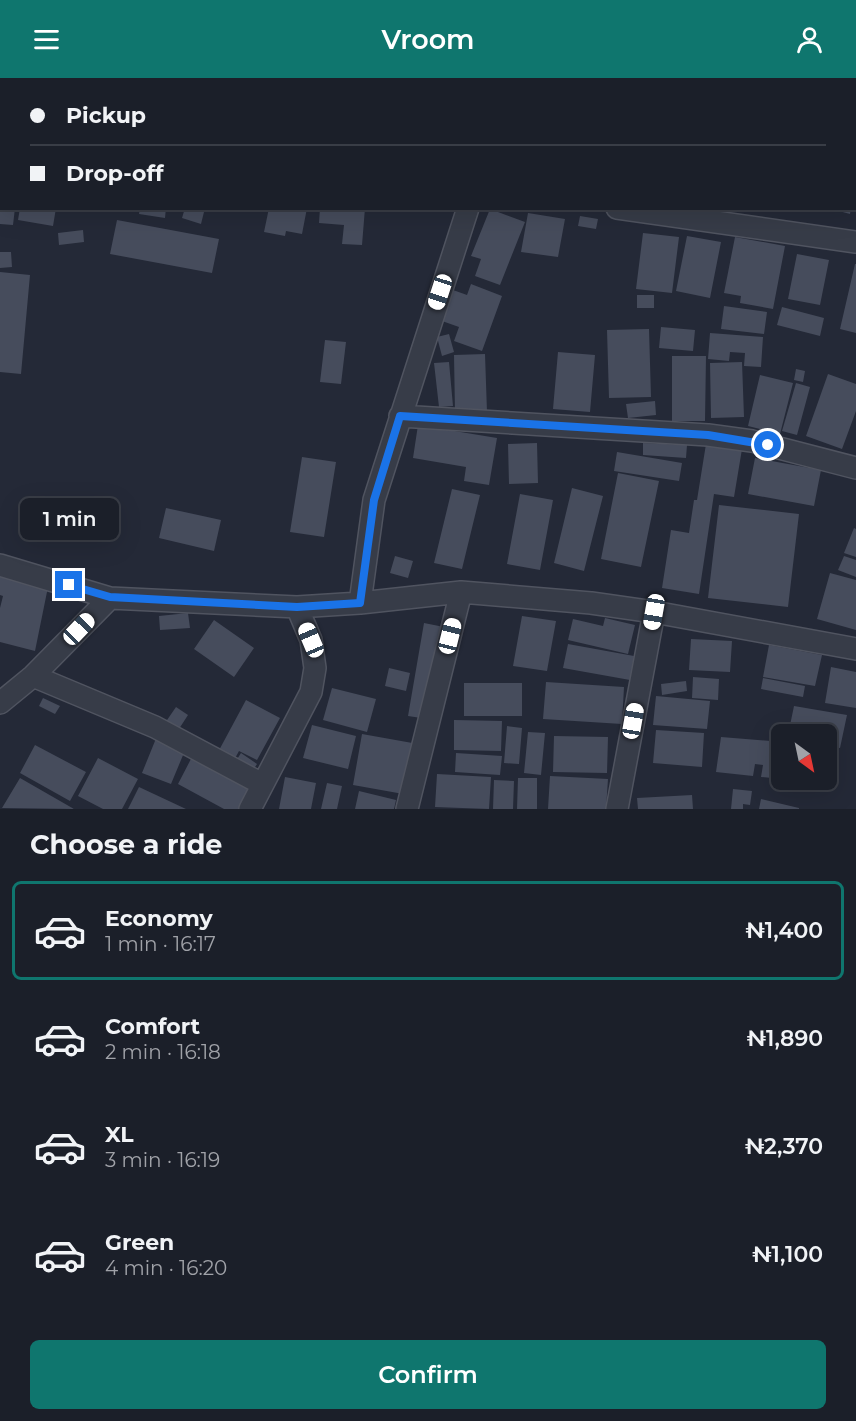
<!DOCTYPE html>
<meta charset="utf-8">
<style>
body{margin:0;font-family:Montserrat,sans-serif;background:#282c35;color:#f1f3f6;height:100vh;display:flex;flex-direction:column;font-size:22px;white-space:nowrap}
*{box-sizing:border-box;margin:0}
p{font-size:20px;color:#a0a2a8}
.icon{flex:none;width:33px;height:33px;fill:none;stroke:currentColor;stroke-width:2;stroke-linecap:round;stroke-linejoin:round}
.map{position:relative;height:731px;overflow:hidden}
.details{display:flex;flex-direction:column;background:#1b1f29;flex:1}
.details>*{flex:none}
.top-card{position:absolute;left:0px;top:0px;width:856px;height:132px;box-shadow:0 6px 24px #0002,0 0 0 2px #393d46;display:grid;align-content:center;height:132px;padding:0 30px;background:#1b1f29}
.needle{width:39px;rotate:147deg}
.buttons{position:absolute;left:771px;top:646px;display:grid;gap:12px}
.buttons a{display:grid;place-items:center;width:66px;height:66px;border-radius:9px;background:#1b1f29;box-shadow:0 6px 24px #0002,0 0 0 2px #393d46;font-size:30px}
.end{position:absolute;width:27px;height:27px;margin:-14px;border:8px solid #1a73e8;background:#fff;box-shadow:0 0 0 3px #fff}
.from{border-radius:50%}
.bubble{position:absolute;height:42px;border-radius:9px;background:#1b1f29;box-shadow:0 6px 24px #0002,0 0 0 2px #393d46;font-size:20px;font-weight:600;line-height:42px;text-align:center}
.car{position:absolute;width:18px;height:36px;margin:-18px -9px;border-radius:8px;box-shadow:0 0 4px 2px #0007;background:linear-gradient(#fff 24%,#345 0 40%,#fff 0 76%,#345 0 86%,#fff 0)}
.top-card b{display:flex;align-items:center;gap:21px;height:57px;font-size:22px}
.top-card b+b{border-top:2px solid #393d46}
.top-card i{width:15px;height:15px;background:#f1f3f6}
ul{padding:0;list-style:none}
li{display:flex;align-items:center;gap:18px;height:99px;margin:0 12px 9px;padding:0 18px;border:3px solid transparent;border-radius:9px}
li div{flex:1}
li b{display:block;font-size:22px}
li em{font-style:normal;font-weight:600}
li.current{border-color:#0f766e}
li>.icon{width:54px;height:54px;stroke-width:1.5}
h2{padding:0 30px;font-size:27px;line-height:72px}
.action{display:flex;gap:12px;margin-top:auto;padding:12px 30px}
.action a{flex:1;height:69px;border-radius:9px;background:#0f766e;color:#fff;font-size:24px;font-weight:600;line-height:69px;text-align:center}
header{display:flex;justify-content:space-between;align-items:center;height:78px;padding:0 30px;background:#0f766e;color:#fff;font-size:27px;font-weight:600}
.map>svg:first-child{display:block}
</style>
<header><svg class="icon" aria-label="menu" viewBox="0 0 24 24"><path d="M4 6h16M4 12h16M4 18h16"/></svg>Vroom<svg class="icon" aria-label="person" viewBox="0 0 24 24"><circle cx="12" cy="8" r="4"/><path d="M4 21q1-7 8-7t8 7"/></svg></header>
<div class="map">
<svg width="856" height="731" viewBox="0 0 856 731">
<rect width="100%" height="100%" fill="#242937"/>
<path fill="#464c5c" d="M 0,130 L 15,130 L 13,147 L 0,146 Z
M 20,130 L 56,130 L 53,148 L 18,142 Z
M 140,130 L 166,130 L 165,140 L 139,136 Z
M 185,130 L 205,130 L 201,146 L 182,140 Z
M 269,130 L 307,130 L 302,156 L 286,153 L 285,158 L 264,154 Z
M 320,130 L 365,130 L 362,167 L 342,166 L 344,147 L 319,145 Z
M 828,130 L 851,130 L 850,136 Z
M 490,131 L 525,144 L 500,207 L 475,198 L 481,181 L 471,178 Z
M 528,135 L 565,141 L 558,179 L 521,174 Z
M 580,138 L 598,141 L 596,151 L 578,148 Z
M 117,142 L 219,161 L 212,195 L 110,176 Z
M 83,152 L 84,164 L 59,167 L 58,155 Z
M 643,155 L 679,159 L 672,215 L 636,211 Z
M 687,158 L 721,164 L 710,220 L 676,213 Z
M 735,159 L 785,168 L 773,231 L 740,225 L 741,218 L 724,215 Z
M 0,174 L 11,174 L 12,189 L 0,190 Z
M 797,176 L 829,182 L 820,227 L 788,221 Z
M 855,186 L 856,186 L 856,255 L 840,251 Z
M 0,194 L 30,197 L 21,296 L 0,294 Z
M 471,206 L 502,218 L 482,273 L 454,263 L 459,249 L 442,243 L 453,212 L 467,217 Z
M 637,217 L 654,217 L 654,230 L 637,230 Z
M 724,228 L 767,234 L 764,256 L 721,251 Z
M 782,229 L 824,240 L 820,258 L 777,247 Z
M 661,249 L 695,252 L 693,273 L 659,270 Z
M 649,251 L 651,319 L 609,320 L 607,252 Z
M 710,255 L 763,259 L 761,289 L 744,288 L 745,275 L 730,274 L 729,283 L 708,281 Z
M 449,256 L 454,274 L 442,278 L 437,259 Z
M 325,262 L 346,264 L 341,306 L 320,304 Z
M 558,274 L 595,277 L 590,334 L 553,331 Z
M 485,276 L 487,334 L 455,335 L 454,277 Z
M 672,278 L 706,278 L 705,343 L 672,343 Z
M 449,284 L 453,328 L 439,329 L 434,285 Z
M 742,284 L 744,339 L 711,340 L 710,285 Z
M 796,291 L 805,293 L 803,304 L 794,302 Z
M 828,296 L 856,306 L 856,333 L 842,371 L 806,358 Z
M 760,297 L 793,305 L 780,356 L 748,348 Z
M 796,305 L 810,309 L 797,357 L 782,353 Z
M 655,323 L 656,337 L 628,340 L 626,326 Z
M 418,347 L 497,360 L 489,407 L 464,403 L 466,389 L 413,380 Z
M 537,365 L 538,405 L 509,406 L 508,366 Z
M 643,365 L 687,367 L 686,380 L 643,377 Z
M 706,366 L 742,371 L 734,419 L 714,416 L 699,516 L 662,510 L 671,452 L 689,455 L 694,422 L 697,422 Z
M 617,374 L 682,385 L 679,403 L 614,393 Z
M 302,379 L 336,384 L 324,459 L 290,454 Z
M 755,380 L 821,392 L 814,428 L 748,416 Z
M 618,395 L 659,403 L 641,489 L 601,481 Z
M 572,410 L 603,418 L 584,493 L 554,485 Z
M 452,411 L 480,417 L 462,491 L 434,485 Z
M 520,416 L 553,422 L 540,492 L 507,486 Z
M 719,427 L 799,436 L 788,529 L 708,520 Z
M 166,430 L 221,442 L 214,473 L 159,460 Z
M 854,450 L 856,451 L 856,479 L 844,475 Z
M 395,478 L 413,483 L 408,500 L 390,495 Z
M 844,478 L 856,482 L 856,499 L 838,492 Z
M 830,495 L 856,502 L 856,552 L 817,541 Z
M 0,498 L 48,509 L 35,573 L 0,564 L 0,530 L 3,518 L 0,517 Z
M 188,535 L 190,550 L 160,552 L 159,538 Z
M 522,538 L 556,543 L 547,593 L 513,588 Z
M 605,540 L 635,547 L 628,576 L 568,562 L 573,541 L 603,548 Z
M 214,542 L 254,570 L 234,599 L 194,571 Z
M 424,545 L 444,549 L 428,641 L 408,638 Z
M 691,561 L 732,563 L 730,594 L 689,592 Z
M 568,566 L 634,578 L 630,602 L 563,590 Z
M 769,567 L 822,577 L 815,608 L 763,599 Z
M 831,589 L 856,594 L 856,630 L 825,625 Z
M 389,590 L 410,595 L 406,613 L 385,608 Z
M 693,599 L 719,601 L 718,622 L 692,620 Z
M 763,600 L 805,608 L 803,619 L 761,611 Z
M 686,603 L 687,613 L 662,617 L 661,606 Z
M 546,604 L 624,609 L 622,646 L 543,641 Z
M 464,605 L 522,605 L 522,638 L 464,638 Z
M 332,610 L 376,621 L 367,654 L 323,642 Z
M 656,618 L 710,623 L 707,651 L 653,647 Z
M 43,620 L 60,628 L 55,636 L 39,628 Z
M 246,622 L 280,640 L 257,682 L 239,673 L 233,684 L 217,676 Z
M 794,628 L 847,637 L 840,670 L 826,668 L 826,657 L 788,657 Z
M 176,629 L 188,637 L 177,654 L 165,645 Z
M 454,642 L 502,643 L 501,673 L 454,672 Z
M 312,647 L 356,658 L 348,691 L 303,680 Z
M 507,648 L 522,650 L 519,686 L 504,685 Z
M 656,652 L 704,655 L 702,689 L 653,685 Z
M 528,654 L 545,655 L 541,697 L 524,695 Z
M 362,656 L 418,666 L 409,717 L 353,707 Z
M 157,658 L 186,670 L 171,706 L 142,695 Z
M 554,658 L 608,659 L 607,695 L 553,694 Z
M 721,659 L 782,664 L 782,701 L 761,699 L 763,687 L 755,686 L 753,698 L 716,694 Z
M 35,667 L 86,694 L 70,723 L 20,695 Z
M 241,675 L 257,686 L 250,697 L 234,686 Z
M 456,675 L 502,678 L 500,697 L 455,694 Z
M 193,677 L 253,710 L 242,731 L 224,731 L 178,706 Z
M 98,680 L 138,701 L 122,731 L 103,731 L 78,718 Z
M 437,696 L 491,699 L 489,731 L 435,729 Z
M 550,698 L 608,701 L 606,731 L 548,731 Z
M 285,699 L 316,705 L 311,731 L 279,731 Z
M 20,700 L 74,731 L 2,730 Z
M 518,700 L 537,700 L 537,731 L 517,731 Z
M 494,702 L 514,703 L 513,731 L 493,731 Z
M 797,702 L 823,702 L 822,707 Z
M 327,705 L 342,708 L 337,731 L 321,731 Z
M 139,709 L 186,731 L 128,731 Z
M 733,711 L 752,713 L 750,727 L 743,726 L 743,731 L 731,731 Z
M 359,713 L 396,722 L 394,731 L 355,731 Z
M 692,717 L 693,731 L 638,731 L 637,720 Z
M 761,721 L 799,730 L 799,731 L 759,731 Z"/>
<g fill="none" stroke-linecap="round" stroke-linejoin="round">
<g stroke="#505460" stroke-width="24">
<path id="minor" d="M 534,0 L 534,2
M 180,2 L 180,0
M 740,2 L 740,0
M 0,68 L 2,68
M 617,130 L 856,164
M 400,338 L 708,357 L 752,363 L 856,390
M 0,487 L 110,520 L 297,529 L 360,525 L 461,514 L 591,525 L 654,534 L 856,571
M 360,525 L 374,422 L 468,130
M 33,598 L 155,649 L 262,706
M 0,625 L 33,598 L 110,520
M 250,731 L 311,614 L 315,590 L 311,562 L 297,529
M 407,731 L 461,514
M 617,731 L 654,534"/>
</g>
<use href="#minor" stroke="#373c48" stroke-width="21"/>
</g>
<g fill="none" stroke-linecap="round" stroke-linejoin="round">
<path stroke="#1a73e8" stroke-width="8" d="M 69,507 L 110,519 L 297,529 L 360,525 L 374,422 L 400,338 L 708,357 L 768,367"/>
</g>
</svg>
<div class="buttons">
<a><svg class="needle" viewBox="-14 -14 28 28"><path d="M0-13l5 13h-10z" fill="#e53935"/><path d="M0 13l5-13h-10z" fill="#a0a2a8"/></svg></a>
</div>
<i class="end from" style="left:768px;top:367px"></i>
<i class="end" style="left:69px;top:507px"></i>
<div class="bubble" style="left:20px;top:420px;width:99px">1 min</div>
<i class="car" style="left:440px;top:214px;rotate:198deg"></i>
<i class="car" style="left:654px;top:534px;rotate:190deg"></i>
<i class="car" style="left:79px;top:551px;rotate:44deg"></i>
<i class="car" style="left:450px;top:558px;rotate:14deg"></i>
<i class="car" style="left:311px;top:562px;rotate:337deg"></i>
<i class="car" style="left:633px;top:643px;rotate:10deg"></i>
<div class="top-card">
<b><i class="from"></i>Pickup</b>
<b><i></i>Drop-off</b>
</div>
</div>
<section class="details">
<h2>Choose a ride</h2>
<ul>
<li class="current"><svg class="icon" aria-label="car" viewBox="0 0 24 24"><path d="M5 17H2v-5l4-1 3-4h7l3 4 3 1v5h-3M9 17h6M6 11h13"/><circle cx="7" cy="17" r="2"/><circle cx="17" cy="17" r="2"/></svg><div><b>Economy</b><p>1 min · 16:17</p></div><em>₦1,400</em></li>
<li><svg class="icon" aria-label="car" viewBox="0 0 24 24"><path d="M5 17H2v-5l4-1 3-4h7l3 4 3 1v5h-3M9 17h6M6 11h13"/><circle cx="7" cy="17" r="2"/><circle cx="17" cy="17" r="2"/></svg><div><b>Comfort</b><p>2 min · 16:18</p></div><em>₦1,890</em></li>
<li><svg class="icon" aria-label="car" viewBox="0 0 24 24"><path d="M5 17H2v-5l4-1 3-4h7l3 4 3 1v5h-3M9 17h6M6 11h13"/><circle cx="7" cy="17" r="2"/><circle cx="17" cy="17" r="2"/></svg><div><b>XL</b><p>3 min · 16:19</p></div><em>₦2,370</em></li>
<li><svg class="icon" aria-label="car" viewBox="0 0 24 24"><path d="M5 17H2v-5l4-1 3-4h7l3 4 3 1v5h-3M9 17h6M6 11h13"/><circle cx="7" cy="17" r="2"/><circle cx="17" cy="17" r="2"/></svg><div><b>Green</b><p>4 min · 16:20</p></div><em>₦1,100</em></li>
</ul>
<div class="action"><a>Confirm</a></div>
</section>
